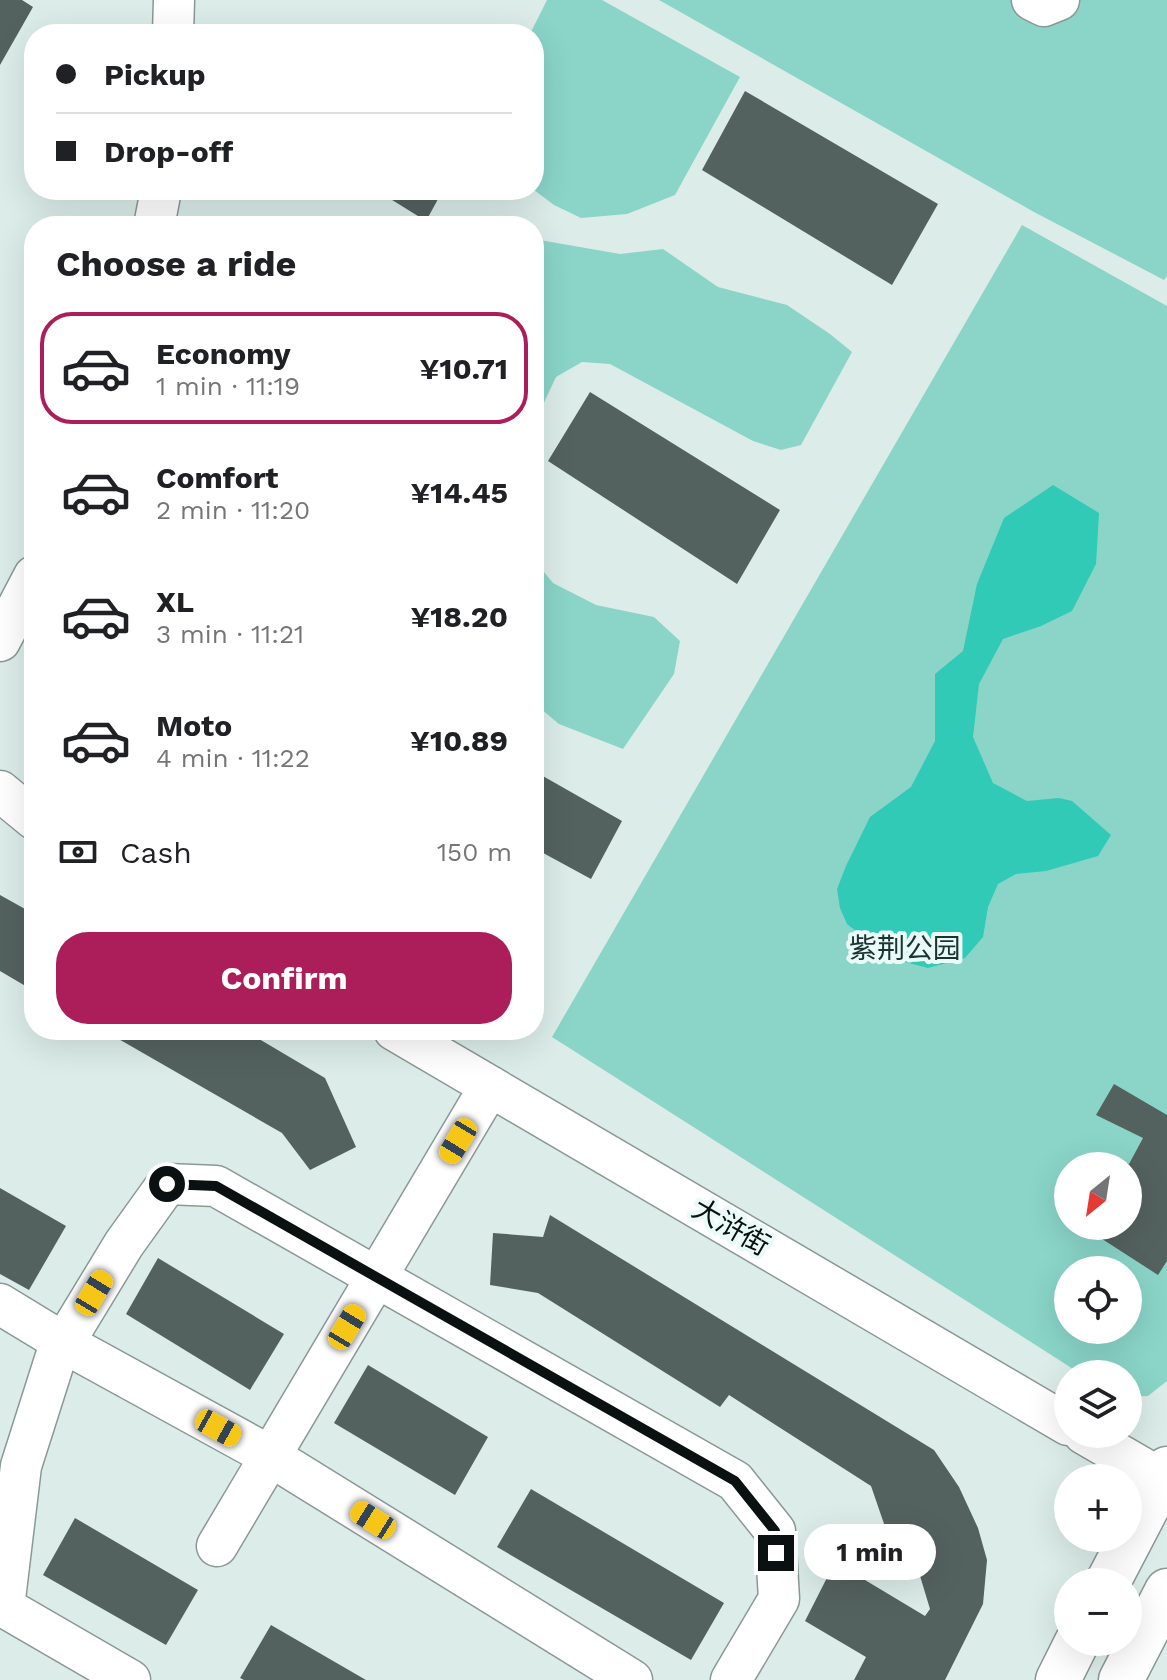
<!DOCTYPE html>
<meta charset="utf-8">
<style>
body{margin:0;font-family:"Work Sans","Noto Sans SC",sans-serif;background:#f2f2f2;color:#202124;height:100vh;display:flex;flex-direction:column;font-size:30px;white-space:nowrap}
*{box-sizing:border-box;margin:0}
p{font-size:26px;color:#757577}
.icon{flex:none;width:44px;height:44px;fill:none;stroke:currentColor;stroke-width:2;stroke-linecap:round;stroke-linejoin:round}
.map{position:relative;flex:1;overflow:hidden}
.details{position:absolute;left:24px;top:216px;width:520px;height:824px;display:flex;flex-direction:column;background:#fff;border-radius:32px;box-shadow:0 8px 32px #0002}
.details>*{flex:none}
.hud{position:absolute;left:24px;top:24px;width:520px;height:176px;border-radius:32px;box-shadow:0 8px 32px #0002;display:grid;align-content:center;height:176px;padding:0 32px;background:#fff}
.needle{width:52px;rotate:210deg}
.tools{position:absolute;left:1054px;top:1152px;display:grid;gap:16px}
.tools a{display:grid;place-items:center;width:88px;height:88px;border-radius:50%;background:#fff;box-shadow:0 8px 32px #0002;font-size:40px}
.end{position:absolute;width:36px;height:36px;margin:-18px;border:10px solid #0b1110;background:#fff;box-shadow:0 0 0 4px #fff}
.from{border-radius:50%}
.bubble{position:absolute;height:56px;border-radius:28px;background:#fff;box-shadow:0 8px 32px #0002;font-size:26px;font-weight:700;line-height:56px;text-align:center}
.car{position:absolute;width:24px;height:48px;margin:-24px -12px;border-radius:10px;box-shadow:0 0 6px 2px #0007;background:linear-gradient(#f5c518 24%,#345 0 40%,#f5c518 0 76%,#345 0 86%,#f5c518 0)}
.hud b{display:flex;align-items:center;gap:28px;height:76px;font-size:30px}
.hud b+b{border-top:2px solid #e0e0e0}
.hud i{width:20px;height:20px;background:#202124}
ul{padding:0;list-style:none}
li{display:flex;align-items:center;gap:24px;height:112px;margin:0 16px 12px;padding:0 16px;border:4px solid transparent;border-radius:32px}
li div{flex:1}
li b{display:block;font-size:30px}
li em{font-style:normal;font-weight:700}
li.on{border-color:#ac1e5a}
li>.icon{width:72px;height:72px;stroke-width:1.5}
h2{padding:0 32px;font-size:36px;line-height:96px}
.pay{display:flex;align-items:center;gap:20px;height:88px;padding:0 32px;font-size:30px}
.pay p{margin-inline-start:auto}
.action{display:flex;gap:16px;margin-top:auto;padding:16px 32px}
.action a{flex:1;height:92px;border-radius:32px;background:#ac1e5a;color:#fff;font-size:32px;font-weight:700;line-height:92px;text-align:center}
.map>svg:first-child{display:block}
</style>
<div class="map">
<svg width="1167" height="1680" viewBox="0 0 1167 1680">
<rect width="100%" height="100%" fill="#dcede9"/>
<path fill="#8ad5c8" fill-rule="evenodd" d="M 547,0 L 602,0 L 740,77 L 675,195 L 627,214 L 581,218 L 554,205 L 534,190 L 534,34 L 530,34 Z
M 659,0 L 1167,0 L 1167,276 L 1164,280 L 1034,212 Z
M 1022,225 L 1167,306 L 1167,1381 L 1148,1396 L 1128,1397 L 1128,1374 L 1081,1374 L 552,1037 ZM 1068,1166 L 1128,1166 L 1128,1226 L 1068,1226 ZM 1068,1270 L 1128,1270 L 1128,1330 L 1068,1330 Z
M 534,239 L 620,254 L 663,249 L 718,287 L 787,305 L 830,334 L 852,352 L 801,445 L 781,450 L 753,441 L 610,364 L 582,362 L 556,377 L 534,424 Z
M 534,560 L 553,583 L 596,605 L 654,617 L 680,641 L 674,674 L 623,749 L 559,724 L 534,703 Z"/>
<path fill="#30cab6" d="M 1053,485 L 1099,513 L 1096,564 L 1072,611 L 1041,626 L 1003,639 L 979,684 L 973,737 L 993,783 L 1027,801 L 1059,798 L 1072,801 L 1111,835 L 1098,856 L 1046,871 L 1016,874 L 998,884 L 988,907 L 983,937 L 965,958 L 928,968 L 889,958 L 847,924 L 840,908 L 837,889 L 846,866 L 870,817 L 911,787 L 935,741 L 935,674 L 963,651 L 977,584 L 1004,518 Z"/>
<path fill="#54625f" d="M 0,0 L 22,0 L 33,7 L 0,65 Z
M 745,91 L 938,204 L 892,285 L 702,170 Z
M 376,190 L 443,190 L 426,221 Z
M 590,392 L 780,510 L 737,584 L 548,461 Z
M 534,771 L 622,821 L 591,879 L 534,848 Z
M 0,895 L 34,914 L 34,991 L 0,971 Z
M 103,1030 L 244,1030 L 325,1078 L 356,1147 L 310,1170 L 282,1133 Z
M 1114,1084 L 1167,1115 L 1167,1261 L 1158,1275 L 1082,1226 L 1128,1226 L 1128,1166 L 1092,1166 L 1099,1153 L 1129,1164 L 1143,1138 L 1096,1115 Z
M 0,1188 L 66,1226 L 29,1290 L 0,1274 Z
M 550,1215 L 934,1450 L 959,1487 L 978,1528 L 987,1560 L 983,1604 L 945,1680 L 854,1680 L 866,1657 L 805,1621 L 835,1562 L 925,1616 L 930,1609 L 914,1556 L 892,1547 L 871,1486 L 729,1395 L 720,1407 L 538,1293 L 490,1285 L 493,1233 L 543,1237 Z
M 158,1258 L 284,1334 L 250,1390 L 126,1314 Z
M 368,1365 L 488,1437 L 455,1495 L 334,1423 Z
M 531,1489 L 724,1603 L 691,1660 L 497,1547 Z
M 75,1518 L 198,1590 L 166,1645 L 43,1575 Z
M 271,1625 L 366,1680 L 244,1680 L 240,1678 Z"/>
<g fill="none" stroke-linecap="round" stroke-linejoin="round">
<g stroke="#8a9996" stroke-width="43">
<path id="minor" d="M 1032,0 L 1044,6 L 1059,0
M 173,34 L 174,0
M 154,226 L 161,190
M 0,641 L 34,576
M 0,791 L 34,819
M 394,1030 L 1068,1425
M 0,1304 L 64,1343 L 270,1456 L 632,1680
M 1084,1434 L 1167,1482
M 217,1546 L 490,1086
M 130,1680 L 4,1607 L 21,1466 L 56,1356 L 124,1244 L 167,1184 L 216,1186 L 735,1481 L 775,1531 L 779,1599 L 731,1680"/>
</g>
<g stroke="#8a9996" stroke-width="47">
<path id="major" d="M 1108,1582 L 1167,1469
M 1058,1680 L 1077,1642
M 1121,1680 L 1167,1591"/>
</g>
<use href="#minor" stroke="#fff" stroke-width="40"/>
<use href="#major" stroke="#fff" stroke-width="44"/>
</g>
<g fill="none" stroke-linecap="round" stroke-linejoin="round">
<path stroke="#0b1110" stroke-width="10" d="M 167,1184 L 216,1186 L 735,1481 L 775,1531 L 776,1553"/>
</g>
<g text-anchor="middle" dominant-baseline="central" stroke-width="8" stroke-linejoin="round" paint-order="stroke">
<g font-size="28" fill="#1c3430" stroke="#eafaf7">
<text x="905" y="948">紫荆公园</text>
</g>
<g font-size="28" fill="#0b1110" stroke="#eafaf7">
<text transform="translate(731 1227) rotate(30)">大浒街</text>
</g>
</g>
</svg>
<div class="tools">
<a><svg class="needle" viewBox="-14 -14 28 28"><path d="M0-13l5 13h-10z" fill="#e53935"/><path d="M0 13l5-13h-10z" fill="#757577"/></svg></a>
<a><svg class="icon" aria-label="locate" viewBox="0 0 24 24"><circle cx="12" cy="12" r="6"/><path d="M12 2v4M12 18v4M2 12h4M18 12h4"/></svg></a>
<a><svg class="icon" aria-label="layers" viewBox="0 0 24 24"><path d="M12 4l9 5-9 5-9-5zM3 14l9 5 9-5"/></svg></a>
<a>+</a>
<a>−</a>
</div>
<i class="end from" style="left:167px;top:1184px"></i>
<i class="end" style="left:776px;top:1553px"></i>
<div class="bubble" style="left:804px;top:1524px;width:132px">1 min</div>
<i class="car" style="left:458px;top:1141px;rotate:211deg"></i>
<i class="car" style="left:94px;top:1293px;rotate:31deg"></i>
<i class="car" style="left:347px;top:1327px;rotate:31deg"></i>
<i class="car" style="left:218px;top:1428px;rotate:119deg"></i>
<i class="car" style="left:373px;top:1520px;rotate:302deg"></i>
<div class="hud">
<b><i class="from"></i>Pickup</b>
<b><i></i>Drop-off</b>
</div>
<section class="details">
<h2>Choose a ride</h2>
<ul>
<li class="on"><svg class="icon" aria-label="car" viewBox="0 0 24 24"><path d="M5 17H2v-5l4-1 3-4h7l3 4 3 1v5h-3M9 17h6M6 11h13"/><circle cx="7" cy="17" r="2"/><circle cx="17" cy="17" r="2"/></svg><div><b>Economy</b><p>1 min · 11:19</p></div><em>¥10.71</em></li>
<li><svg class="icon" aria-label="car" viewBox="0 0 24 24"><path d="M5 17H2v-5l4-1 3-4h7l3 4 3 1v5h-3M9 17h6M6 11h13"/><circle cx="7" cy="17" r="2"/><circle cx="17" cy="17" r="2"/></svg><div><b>Comfort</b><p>2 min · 11:20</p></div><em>¥14.45</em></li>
<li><svg class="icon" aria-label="car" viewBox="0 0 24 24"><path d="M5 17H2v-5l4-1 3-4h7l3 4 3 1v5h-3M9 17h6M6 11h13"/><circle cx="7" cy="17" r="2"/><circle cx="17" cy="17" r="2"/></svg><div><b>XL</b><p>3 min · 11:21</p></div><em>¥18.20</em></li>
<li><svg class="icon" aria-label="car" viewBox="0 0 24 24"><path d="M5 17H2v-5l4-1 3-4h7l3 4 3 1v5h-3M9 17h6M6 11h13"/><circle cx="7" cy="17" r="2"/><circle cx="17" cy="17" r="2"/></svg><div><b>Moto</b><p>4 min · 11:22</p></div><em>¥10.89</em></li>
</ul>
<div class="pay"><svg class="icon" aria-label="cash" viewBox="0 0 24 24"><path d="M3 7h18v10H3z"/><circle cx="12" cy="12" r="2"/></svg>Cash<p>150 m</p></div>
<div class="action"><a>Confirm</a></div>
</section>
</div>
